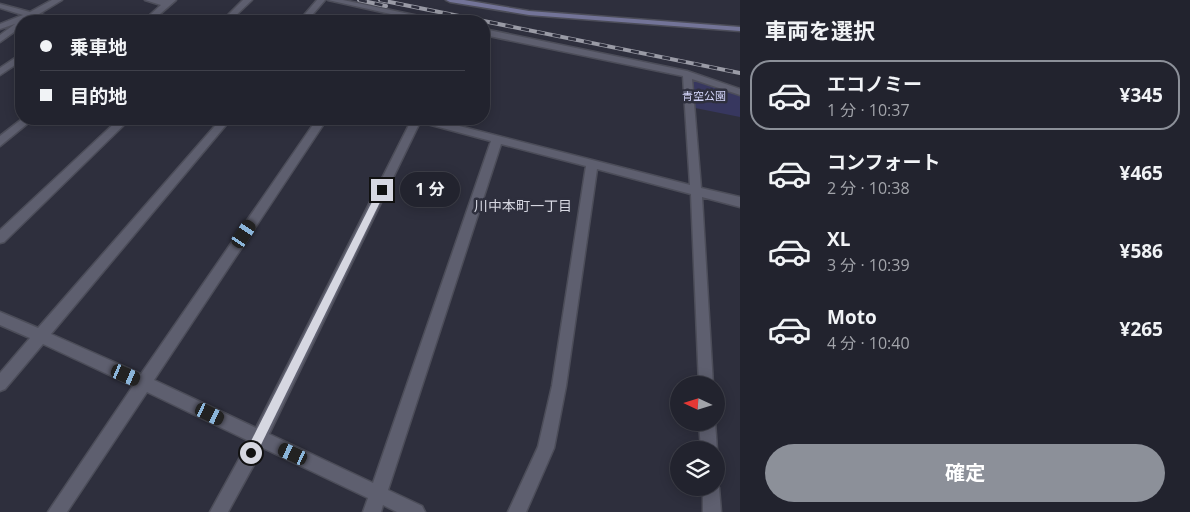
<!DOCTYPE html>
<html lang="ja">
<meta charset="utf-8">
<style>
body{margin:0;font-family:"Open Sans","Noto Sans JP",sans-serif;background:#2a2b36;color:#f1f3f6;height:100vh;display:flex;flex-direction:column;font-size:19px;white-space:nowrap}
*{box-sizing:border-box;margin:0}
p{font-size:16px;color:#a2a4aa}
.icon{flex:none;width:28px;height:28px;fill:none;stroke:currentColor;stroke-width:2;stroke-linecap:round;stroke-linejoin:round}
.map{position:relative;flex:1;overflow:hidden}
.panel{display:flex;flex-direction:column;background:#22232e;width:450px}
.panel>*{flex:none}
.guide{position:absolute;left:15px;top:15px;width:475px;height:110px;border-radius:20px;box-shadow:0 2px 12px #0003,0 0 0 1px #3f404a;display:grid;align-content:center;height:110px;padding:0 25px;background:#22232e}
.needle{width:32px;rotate:274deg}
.fabs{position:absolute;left:670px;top:376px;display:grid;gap:10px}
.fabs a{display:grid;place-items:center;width:55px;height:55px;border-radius:50%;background:#22232e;box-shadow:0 2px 12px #0003,0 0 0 1px #3f404a;font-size:25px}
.end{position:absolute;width:22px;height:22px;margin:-11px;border:6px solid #d6d7e1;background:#111;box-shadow:0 0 0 2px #111}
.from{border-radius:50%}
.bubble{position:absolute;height:35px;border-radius:18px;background:#22232e;box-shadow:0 2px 12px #0003,0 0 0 1px #3f404a;font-size:16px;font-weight:700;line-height:35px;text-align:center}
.car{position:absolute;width:15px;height:30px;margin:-15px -8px;border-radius:6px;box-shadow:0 0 4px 1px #0007;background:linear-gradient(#222 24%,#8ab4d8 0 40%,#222 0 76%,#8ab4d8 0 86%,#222 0)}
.guide b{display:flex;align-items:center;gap:18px;height:48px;font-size:19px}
.guide b+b{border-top:1px solid #3f404a}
.guide i{width:12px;height:12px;background:#f1f3f6}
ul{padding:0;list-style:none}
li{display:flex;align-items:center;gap:15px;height:70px;margin:0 10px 8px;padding:0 15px;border:2px solid transparent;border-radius:20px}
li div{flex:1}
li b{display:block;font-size:19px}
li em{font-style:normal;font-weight:700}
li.active{border-color:#8c9099}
li>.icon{width:45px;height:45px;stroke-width:1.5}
h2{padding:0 25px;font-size:22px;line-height:60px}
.action{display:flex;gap:10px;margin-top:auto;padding:10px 25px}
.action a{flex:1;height:58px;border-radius:30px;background:#8c9099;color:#fff;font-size:20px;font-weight:700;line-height:58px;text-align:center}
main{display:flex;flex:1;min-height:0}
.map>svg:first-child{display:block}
</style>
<main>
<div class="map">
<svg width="740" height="512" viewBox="0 0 740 512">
<rect width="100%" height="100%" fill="#2e2f3d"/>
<path fill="#37375f" d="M 687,74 L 740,92 L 740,117 L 690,107 Z"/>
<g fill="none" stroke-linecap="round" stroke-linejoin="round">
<g stroke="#4c4d59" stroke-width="3">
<path id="street" d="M 52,0 L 62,0 L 39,14 L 60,19 L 61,21 L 48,21 L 32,17 L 20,22 L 21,27 L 0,42 L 0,35 L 15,24 L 0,29 L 0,24 L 23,15 L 0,8 L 0,4 L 30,12 Z
M 145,0 L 176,0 L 152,21 L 143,21 L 161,5 Z
M 243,0 L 252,0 L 230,21 L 222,21 Z
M 317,0 L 325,0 L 307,21 L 299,21 Z
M 328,0 L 343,0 L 433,19 L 437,21 L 422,21 Z
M 484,29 L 687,71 L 740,89 L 740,95 L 692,79 L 701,188 L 740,197 L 740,207 L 702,197 L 713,385 L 699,385 L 691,194 L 597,169 L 566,386 L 554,448 L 526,512 L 508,512 L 538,447 L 552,386 L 586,166 L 501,144 L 388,490 L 422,506 L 425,512 L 397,512 L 383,505 L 381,512 L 363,512 L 368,498 L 263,448 L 228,512 L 210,512 L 249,441 L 147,392 L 67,512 L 48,512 L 133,386 L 43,344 L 5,389 L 0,391 L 0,373 L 30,338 L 0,325 L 0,312 L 38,328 L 221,119 L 231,119 L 51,334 L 141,374 L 317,119 L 327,119 L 154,380 L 256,428 L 412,119 L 432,119 L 690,185 L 683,76 L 484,35 ZM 420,122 L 491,141 L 373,483 L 269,434 Z
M 21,54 L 21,61 L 0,75 L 0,68 Z
M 22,119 L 33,119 L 0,146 L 0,136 Z
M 119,119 L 130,119 L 4,242 L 0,243 L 0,230 Z
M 699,422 L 715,422 L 717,450 L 716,452 L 716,450 L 701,450 Z
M 716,482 L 719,488 L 721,512 L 703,512 L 703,488 L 716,488 Z"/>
</g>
<g stroke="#4c4d59" stroke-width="3">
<path id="secondary" d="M 446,0 L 464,0 L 529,11 L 740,27 L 740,31 L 529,15 L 450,2 Z"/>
</g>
<use href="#street" fill="#5e5f6f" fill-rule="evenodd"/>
<use href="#secondary" fill="#737498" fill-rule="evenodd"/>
<g stroke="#9a9ba6" stroke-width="4">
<path id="rail" d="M 359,0 L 386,6
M 380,0 L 740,73"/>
</g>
<use href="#rail" stroke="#2e2f3d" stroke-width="2.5" stroke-dasharray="8" stroke-linecap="butt"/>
</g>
<path fill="#d6d7e1" d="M 382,187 L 386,190 L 255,457 L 251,458 L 247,457 L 246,453 L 247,449 L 378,190 Z"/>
<g text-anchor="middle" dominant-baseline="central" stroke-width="5" stroke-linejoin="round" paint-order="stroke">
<g font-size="11" fill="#d2d4f8" stroke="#2e2f3d">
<text x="704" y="95">青空公園</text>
</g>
<g font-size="14" fill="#d6d7e1" stroke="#2e2f3d">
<text x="523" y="205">川中本町一丁目</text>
</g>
</g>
</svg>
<div class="fabs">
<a><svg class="needle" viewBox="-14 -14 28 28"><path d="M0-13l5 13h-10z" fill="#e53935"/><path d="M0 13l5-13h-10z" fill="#a2a4aa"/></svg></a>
<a><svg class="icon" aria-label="layers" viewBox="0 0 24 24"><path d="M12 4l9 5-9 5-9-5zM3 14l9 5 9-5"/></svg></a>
</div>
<i class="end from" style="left:251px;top:453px"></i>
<i class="end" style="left:382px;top:190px"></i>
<div class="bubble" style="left:400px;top:172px;width:60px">1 分</div>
<i class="car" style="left:244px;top:234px;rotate:34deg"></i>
<i class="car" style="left:126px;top:375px;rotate:113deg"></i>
<i class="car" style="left:210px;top:414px;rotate:116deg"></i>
<i class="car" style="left:293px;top:454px;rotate:295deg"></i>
<div class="guide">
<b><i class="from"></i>乗車地</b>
<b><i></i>目的地</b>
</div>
</div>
<section class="panel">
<h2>車両を選択</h2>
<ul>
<li class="active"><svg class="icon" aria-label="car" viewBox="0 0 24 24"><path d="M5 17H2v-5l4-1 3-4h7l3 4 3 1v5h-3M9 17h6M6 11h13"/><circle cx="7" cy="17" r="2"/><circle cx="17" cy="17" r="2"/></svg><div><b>エコノミー</b><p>1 分 · 10:37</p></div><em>¥345</em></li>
<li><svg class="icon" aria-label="car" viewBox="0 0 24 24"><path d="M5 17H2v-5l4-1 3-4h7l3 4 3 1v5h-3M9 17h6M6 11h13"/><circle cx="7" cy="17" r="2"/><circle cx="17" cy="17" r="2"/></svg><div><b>コンフォート</b><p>2 分 · 10:38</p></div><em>¥465</em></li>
<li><svg class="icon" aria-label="car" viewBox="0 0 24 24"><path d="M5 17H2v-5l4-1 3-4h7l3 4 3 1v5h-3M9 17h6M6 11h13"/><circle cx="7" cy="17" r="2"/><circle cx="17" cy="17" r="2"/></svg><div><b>XL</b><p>3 分 · 10:39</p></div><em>¥586</em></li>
<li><svg class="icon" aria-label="car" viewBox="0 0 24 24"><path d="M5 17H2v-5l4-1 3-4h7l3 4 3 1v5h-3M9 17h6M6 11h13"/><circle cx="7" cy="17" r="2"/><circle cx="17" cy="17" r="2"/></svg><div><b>Moto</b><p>4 分 · 10:40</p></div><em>¥265</em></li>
</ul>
<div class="action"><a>確定</a></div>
</section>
</main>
